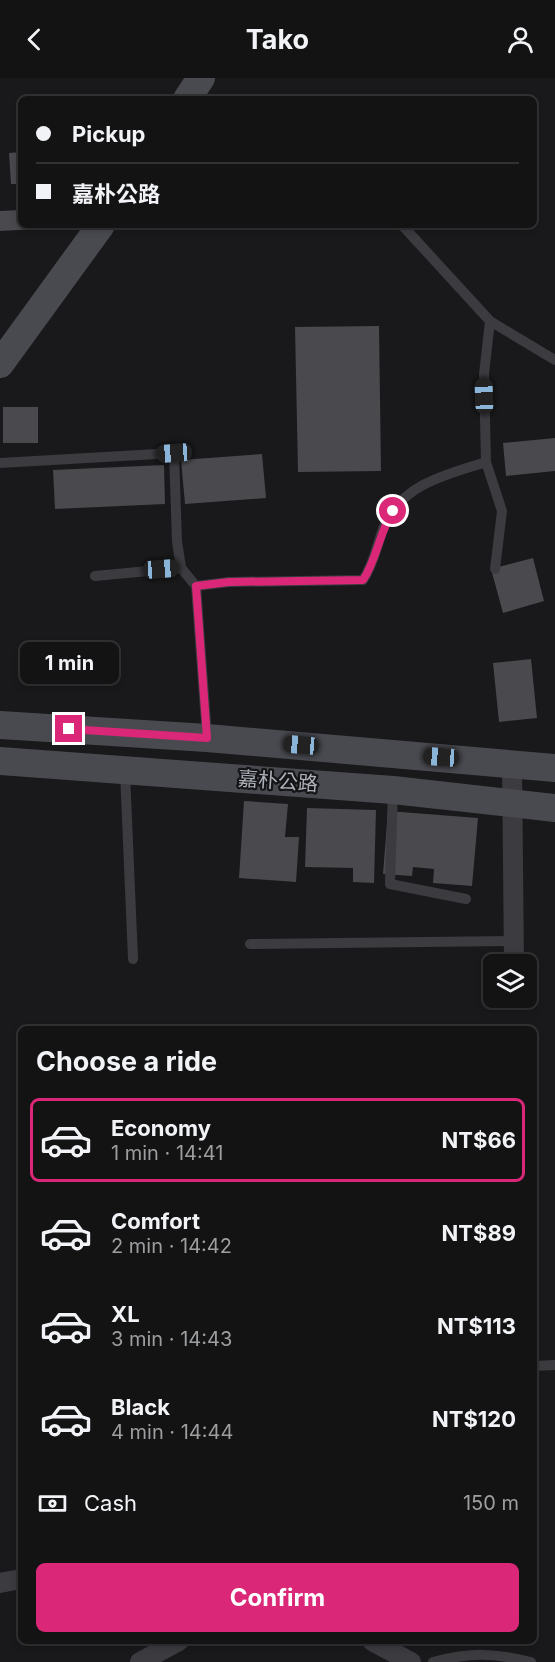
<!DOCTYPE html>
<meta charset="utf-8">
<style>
body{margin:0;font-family:Inter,"Noto Sans TC",sans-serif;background:#1c1c1d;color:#f1f3f6;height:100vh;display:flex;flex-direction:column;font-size:22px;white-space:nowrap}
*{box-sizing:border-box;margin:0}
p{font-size:20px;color:#9d9ea0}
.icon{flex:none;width:33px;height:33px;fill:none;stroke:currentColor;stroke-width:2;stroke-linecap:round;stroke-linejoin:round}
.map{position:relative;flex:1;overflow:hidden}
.details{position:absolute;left:18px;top:948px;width:519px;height:618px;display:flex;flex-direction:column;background:#131314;border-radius:9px;box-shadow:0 3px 9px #0003,0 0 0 2px #323234}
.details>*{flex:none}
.top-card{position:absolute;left:18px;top:18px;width:519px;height:132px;border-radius:9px;box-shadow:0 3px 9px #0003,0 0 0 2px #323234;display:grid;align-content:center;height:132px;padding:0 18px;background:#131314}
.controls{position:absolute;left:483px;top:876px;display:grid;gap:12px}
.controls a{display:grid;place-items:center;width:54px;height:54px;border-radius:9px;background:#131314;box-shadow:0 3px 9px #0003,0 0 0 2px #323234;font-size:30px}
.end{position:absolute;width:27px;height:27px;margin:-14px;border:8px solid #db2777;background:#fff;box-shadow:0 0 0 3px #fff}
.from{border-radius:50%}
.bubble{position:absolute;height:42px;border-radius:9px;background:#131314;box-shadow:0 3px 9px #0003,0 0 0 2px #323234;font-size:20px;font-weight:700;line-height:42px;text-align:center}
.car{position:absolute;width:18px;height:36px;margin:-18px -9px;border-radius:8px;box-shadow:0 0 4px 2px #0007;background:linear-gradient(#222 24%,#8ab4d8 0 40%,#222 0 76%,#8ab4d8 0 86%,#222 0)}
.top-card b{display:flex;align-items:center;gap:21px;height:57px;font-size:22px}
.top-card b+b{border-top:2px solid #323234}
.top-card i{width:15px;height:15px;background:#f1f3f6}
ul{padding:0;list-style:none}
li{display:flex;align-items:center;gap:18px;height:84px;margin:0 12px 9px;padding:0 6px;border:3px solid transparent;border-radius:9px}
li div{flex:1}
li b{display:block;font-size:22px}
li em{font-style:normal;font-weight:700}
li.active{border-color:#db2777}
li>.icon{width:54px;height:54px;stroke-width:1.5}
h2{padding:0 18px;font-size:27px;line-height:72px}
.pay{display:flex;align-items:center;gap:15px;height:66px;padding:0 18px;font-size:22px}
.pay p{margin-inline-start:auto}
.action{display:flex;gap:12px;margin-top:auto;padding:12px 18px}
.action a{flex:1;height:69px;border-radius:9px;background:#db2777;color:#fff;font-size:24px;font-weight:700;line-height:69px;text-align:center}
header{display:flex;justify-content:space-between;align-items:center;height:78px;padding:0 18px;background:#131314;font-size:27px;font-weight:700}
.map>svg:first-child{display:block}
</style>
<header><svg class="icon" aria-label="back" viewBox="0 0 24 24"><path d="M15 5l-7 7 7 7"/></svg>Tako<svg class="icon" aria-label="person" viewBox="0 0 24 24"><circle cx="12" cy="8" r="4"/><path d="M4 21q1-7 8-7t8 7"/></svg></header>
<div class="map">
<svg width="555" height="1584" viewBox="0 0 555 1584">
<rect width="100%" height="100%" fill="#19191b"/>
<path fill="#49494e" d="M 21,74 L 21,106 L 11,106 L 9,75 Z
M 21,132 L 21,147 L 37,147 L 37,151 L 0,153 L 0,133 Z
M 379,248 L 381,393 L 298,394 L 295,249 Z
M 3,329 L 38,329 L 38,365 L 3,365 Z
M 555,360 L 555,393 L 506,398 L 503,365 Z
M 262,376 L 266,420 L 185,426 L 181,382 Z
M 164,387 L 165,426 L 55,431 L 53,392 Z
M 533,480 L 544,523 L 503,535 L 491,491 Z
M 531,581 L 537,640 L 499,644 L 493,585 Z
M 244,723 L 288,726 L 285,759 L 299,759 L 296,804 L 239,800 Z
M 307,730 L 376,732 L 374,805 L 353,804 L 353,790 L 305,789 Z
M 388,733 L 478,740 L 472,808 L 433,805 L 434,791 L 413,789 L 412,798 L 383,796 Z"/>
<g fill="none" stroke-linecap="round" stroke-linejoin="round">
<path stroke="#3b3b40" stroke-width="10" d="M 402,147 L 490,243 L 555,282
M 486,384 L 502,433 L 495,491
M 0,385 L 174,375 L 177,463 L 181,490 L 196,508 L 207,659
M 95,498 L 181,490
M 196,508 L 229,504 L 363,502 C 375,484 377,465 385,446 C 403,406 448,396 486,384 L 484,296 L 490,243
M 125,694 L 133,881
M 393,712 L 390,806 L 466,821
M 250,866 L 514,863
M 534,1288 L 555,1287
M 433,1584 C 472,1574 493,1575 531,1584"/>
<path stroke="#3b3b40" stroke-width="20" d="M 512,684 L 514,886
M 0,1505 L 21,1501
M 372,1563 L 411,1584
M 140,1584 L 179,1563"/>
<path stroke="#494a50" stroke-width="28" d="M 187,21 L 201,0
M 0,286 L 101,147
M 0,647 L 207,660 L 555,690
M 0,683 L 393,712 L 555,730"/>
</g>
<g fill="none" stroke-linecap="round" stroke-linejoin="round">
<path stroke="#db2777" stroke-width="8" d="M 69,651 L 207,660 L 196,508 L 229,504 L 363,502 C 377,481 379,455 393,433"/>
</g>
<g text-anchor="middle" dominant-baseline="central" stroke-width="4.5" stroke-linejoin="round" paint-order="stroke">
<g font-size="20" fill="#adb1ba" stroke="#141416">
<text transform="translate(278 703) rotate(4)">嘉朴公路</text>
</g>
</g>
</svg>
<div class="controls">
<a><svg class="icon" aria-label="layers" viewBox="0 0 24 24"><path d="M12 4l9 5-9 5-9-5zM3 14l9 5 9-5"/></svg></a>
</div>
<i class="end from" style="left:393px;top:433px"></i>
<i class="end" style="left:69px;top:651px"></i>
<div class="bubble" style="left:20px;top:564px;width:99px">1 min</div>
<i class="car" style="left:484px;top:318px;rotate:358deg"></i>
<i class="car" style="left:174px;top:375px;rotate:266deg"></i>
<i class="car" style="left:161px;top:491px;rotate:86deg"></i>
<i class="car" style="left:301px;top:667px;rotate:275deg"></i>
<i class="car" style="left:441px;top:679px;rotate:274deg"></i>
<div class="top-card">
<b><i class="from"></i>Pickup</b>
<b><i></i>嘉朴公路</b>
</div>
<section class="details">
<h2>Choose a ride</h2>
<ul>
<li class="active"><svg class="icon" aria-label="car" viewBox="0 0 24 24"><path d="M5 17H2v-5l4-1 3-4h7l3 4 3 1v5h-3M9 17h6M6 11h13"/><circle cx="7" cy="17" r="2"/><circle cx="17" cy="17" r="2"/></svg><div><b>Economy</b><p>1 min · 14:41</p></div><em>NT$66</em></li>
<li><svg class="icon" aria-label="car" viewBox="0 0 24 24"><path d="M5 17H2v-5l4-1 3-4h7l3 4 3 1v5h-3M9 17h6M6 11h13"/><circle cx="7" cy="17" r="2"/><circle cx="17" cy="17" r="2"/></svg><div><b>Comfort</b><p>2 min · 14:42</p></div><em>NT$89</em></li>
<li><svg class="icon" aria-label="car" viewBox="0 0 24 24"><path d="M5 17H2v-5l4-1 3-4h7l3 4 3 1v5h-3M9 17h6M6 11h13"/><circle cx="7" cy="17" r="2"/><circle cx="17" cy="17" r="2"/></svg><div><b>XL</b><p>3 min · 14:43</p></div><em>NT$113</em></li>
<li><svg class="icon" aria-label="car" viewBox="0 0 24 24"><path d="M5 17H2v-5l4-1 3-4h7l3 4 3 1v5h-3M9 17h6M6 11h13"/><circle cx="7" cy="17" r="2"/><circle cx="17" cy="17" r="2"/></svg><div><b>Black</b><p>4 min · 14:44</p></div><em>NT$120</em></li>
</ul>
<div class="pay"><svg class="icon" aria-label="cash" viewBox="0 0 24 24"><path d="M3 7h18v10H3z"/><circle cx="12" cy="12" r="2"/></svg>Cash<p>150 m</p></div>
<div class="action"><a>Confirm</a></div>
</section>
</div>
